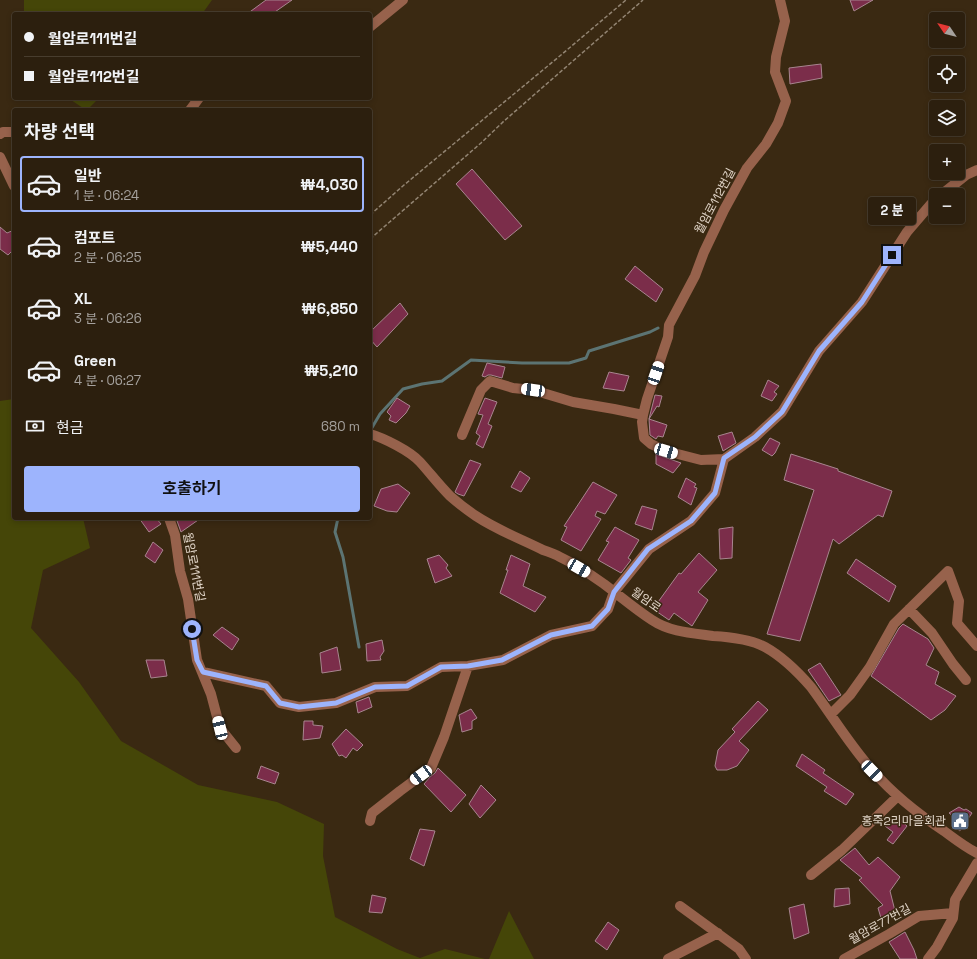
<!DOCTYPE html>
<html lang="ko">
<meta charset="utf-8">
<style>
body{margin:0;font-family:"Space Grotesk","Noto Sans KR",sans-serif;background:#342717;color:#f1f3f6;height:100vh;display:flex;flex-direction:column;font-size:15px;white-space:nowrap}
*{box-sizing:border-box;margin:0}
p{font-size:13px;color:#a6a29e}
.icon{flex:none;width:22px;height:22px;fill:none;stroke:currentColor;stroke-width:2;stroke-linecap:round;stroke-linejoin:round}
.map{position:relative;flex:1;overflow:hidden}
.details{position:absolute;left:12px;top:108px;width:360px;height:412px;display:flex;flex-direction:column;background:#2c1f0e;border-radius:4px;box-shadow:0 2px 6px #0003,0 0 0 1px #483d2e}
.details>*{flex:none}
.guide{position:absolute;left:12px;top:12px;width:360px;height:88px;border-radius:4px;box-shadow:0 2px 6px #0003,0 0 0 1px #483d2e;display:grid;align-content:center;height:88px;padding:0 12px;background:#2c1f0e}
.needle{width:26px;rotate:305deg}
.controls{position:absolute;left:929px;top:12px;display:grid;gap:8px}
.controls a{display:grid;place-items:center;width:36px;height:36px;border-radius:4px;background:#2c1f0e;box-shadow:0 2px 6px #0003,0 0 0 1px #483d2e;font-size:20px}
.end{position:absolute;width:18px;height:18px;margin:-9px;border:5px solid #9db4fd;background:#111;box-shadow:0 0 0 2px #111}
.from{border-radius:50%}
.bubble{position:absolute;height:28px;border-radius:4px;background:#2c1f0e;box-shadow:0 2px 6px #0003,0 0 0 1px #483d2e;font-size:13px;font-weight:700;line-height:28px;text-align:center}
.car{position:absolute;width:12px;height:24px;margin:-12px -6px;border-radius:5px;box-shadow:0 0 3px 1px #0007;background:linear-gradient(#fff 24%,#345 0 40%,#fff 0 76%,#345 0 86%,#fff 0)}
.guide b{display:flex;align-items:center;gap:14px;height:38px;font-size:15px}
.guide b+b{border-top:1px solid #483d2e}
.guide i{width:10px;height:10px;background:#f1f3f6}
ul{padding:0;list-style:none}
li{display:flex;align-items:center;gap:12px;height:56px;margin:0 8px 6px;padding:0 4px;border:2px solid transparent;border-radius:4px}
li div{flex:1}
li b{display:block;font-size:15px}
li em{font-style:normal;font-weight:700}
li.on{border-color:#9db4fd}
li>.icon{width:36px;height:36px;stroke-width:1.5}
h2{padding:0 12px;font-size:18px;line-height:48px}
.pay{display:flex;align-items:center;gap:10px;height:44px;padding:0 12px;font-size:15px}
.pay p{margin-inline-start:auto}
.button{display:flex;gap:8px;margin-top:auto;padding:8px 12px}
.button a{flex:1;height:46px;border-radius:4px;background:#9db4fd;color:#111;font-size:16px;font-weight:700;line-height:46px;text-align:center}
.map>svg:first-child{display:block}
</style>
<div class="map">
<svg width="977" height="959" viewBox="0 0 977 959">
<rect width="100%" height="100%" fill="#3a2912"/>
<path fill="#454608" d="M 24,0 L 212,0 L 202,14 L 24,14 Z
M 68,98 L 98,98 L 96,101 L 87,110 L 86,110 Z
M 14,399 L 14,518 L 83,518 L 90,548 L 43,570 L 31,628 L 79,682 L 121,741 L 198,785 L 277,802 L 324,824 L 323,856 L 335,917 L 397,949 L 420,958 L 445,949 L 485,959 L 0,959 L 0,401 Z
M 509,911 L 534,959 L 489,959 Z"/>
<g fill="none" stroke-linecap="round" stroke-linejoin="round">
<path stroke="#5c7473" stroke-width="3" d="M 370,431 L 380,414 L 403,389 L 422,384 L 442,381 L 471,360 L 522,363 L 569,363 L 586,358 L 589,351 L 650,332 L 658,328
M 338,518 L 335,532 L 343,557 L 359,647"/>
</g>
<path fill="#7b2d4a" stroke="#a8858f" d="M 266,0 L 292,0 L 272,14 L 247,14 Z
M 850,0 L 873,0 L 854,11 Z
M 821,64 L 822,78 L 790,84 L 789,68 Z
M 472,169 L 522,226 L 505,240 L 456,184 Z
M 0,227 L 7,233 L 14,230 L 14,249 L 8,255 L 0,249 Z
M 635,266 L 663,289 L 656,302 L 625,279 Z
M 400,303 L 408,314 L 377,347 L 370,339 L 370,332 Z
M 487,363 L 505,367 L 502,378 L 491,375 L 488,375 L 485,377 L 482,376 Z
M 609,372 L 629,376 L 624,391 L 603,388 Z
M 768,380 L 779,386 L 774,392 L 777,394 L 772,401 L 761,396 Z
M 655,395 L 662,396 L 659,407 L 657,406 L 649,419 Z
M 397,398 L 410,406 L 406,413 L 396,423 L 389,420 L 391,416 L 387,412 Z
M 485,398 L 497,402 L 488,424 L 492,426 L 483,448 L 476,444 L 480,436 L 476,433 L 483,415 L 478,414 Z
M 649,419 L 667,425 L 663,437 L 658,436 L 656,439 L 650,435 Z
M 732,432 L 736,443 L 723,451 L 718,436 Z
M 770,438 L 780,443 L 775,453 L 772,456 L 762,450 Z
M 656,454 L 664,457 L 681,463 L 673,473 L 656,464 Z
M 791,454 L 838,469 L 838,471 L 892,491 L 883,517 L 878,515 L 839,544 L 833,539 L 800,641 L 767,634 L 814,490 L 784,480 Z
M 470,460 L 481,464 L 464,496 L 458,494 L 455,492 Z
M 520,471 L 530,478 L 521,492 L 511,487 Z
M 686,478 L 696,484 L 694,487 L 697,488 L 691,505 L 678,497 Z
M 593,482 L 617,495 L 605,514 L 597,511 L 595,516 L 601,519 L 581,551 L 561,540 L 567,527 L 564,526 Z
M 398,484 L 410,493 L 397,512 L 387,511 L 374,506 L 381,489 Z
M 642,506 L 657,510 L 652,530 L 635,524 Z
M 139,518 L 156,518 L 161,524 L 149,532 Z
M 176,518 L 201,518 L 181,532 Z
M 615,527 L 639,540 L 628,558 L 631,560 L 621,573 L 598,560 L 609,542 L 606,541 Z
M 733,527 L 732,558 L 720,559 L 719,529 Z
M 153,542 L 163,550 L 155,563 L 145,556 Z
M 699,553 L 717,570 L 698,592 L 708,600 L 692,626 L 674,613 L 669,620 L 653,609 L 679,573 L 681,574 Z
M 439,555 L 448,565 L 446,568 L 452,576 L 435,583 L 427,559 Z
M 511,555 L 530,564 L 523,586 L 546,597 L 535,612 L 500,593 L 508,570 L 506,570 Z
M 856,559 L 896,586 L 889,602 L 847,573 Z
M 903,624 L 928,639 L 934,648 L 926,665 L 939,672 L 935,684 L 956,696 L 945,710 L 931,720 L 871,676 L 899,628 Z
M 222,627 L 239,639 L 232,650 L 213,635 Z
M 382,640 L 384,651 L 380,657 L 381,660 L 367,661 L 366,644 Z
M 337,647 L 341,670 L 322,673 L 320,653 Z
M 146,660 L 164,660 L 167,676 L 151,678 Z
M 820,663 L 841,695 L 829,701 L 808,670 Z
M 369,697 L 372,707 L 358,713 L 356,702 Z
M 758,701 L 768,710 L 739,741 L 749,750 L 737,766 L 727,770 L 717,770 L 715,766 L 718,750 L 735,732 L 732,729 Z
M 471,709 L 477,718 L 472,721 L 472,729 L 462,732 L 459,715 Z
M 304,721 L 313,721 L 313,725 L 323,726 L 320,738 L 303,740 Z
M 346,729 L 363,745 L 357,751 L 353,748 L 346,758 L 342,755 L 339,756 L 332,744 Z
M 802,754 L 825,770 L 823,773 L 854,794 L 846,805 L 824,791 L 827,787 L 796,766 Z
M 261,766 L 279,773 L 275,784 L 257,778 Z
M 438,768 L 466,795 L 451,812 L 424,784 L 430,777 L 435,773 Z
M 481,785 L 496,800 L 480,818 L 469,804 Z
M 959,807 L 964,810 L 966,809 L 972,813 L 960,831 L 951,824 L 956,818 L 949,813 Z
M 896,816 L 907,826 L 893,844 L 887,840 L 893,832 L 885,826 Z
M 420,829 L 435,831 L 424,866 L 410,859 Z
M 855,848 L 869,865 L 878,857 L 900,877 L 890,891 L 895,911 L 881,918 L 878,908 L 883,905 L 859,880 L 862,878 L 840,860 Z
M 849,888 L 850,904 L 834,907 L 835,889 Z
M 372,895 L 386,898 L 382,913 L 369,912 Z
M 804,904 L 809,933 L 794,939 L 789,908 Z
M 608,922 L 619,930 L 607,950 L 595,941 Z
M 905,932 L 914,950 L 917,959 L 900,959 L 889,942 Z"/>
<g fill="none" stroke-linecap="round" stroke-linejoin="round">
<path stroke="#928472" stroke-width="1.5" stroke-dasharray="4 2" stroke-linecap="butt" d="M 370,215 L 404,185 L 561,55 L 626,0
M 370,239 L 481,143 L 504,121 L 643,0"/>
<path stroke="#97624c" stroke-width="10" d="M 370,27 L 403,0
M 190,110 L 199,98
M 0,134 L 3,132 L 14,132
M 0,157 L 14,186
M 941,195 L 966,175 L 977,170
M 370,434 C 384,438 410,451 420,462 C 430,473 439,485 450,496 C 458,503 467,510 476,516 C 497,530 521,539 543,550 C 549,552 555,554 560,557 C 575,564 590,574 604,584 C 620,596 635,609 652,620 C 670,632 691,633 713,636 C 730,637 750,639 765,647 C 783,657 798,672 811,687 C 831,714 849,744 872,770 C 893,794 918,814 944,831 C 955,839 965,847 977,853
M 462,435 L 481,390 L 490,381 L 513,388 L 533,390 L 573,402 L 614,409 L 643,415
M 724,459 L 701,460 L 666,451 L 651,444 L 644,438 L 642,422 L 643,415 L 647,399 L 668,337 L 669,325 L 695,276 L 704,252 L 724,210 L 747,168 L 766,144 L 778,123 L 786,101 L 775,72 L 776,57 L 785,21 L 780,0
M 169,518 L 175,535 L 180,571 L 188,599 L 197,660 L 211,694 L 220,728 L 236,748
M 909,609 L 932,633 L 953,664 L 966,680
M 203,672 L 266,686 L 280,703 L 299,707 L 336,703 L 375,687 L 407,686 L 441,667 L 468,666 L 503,660 L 551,635 L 592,626 L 608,609 L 614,592 L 649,549 L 691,521 L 715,493 L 724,459 L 755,437 L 782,412 L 819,351 L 862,302 L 907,232 L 931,204 L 936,199
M 831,714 L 850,695 L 870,667 L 894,624 L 948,571 L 959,601 L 957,623 L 977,646
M 370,821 L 372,813 L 400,791 L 431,768 L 444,737 L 468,666
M 811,875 L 842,850 L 898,796
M 680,906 L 739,949 L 746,959
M 668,959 L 718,933
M 844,959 L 889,934 L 919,916 L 953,913
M 928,959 L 937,947 L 953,918 L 955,900 L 977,863"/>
</g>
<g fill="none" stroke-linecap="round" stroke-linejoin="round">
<path stroke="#9db4fd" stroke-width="5" d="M 192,629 L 197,660 L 203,672 L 266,686 L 280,703 L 299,707 L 336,703 L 375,687 L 407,686 L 441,667 L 468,666 L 502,660 L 551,635 L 592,626 L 608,609 L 614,592 L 648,549 L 691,521 L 715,493 L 724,458 L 755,437 L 782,412 L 819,351 L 862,302 L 892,255"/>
</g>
<defs>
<g id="civic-square" transform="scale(1)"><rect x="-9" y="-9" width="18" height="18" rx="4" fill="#5c6f8a" stroke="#3a2912"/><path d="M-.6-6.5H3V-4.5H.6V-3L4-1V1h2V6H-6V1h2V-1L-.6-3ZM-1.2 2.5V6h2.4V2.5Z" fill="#fff"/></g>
</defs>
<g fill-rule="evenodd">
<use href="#civic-square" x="960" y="821"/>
</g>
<g text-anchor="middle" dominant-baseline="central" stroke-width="3" stroke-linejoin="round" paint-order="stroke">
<g font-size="12" fill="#e1d5c8" stroke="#3a2912">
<text transform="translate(715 201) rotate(-62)">월암로112번길</text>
<text transform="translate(194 567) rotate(79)">월암로111번길</text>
<text transform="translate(646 600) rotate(35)">월암로</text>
<text transform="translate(880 924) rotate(-29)">월암로77번길</text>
</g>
<g font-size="12" fill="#e1d5c8" stroke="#3a2912" text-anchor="end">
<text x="946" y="821">홍죽2리마을회관</text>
</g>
</g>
</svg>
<div class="controls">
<a><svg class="needle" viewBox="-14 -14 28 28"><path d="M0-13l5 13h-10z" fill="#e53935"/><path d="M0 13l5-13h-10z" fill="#a6a29e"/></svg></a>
<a><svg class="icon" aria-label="locate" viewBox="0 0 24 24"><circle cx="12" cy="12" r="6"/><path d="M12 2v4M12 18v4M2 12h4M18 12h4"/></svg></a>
<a><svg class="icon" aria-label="layers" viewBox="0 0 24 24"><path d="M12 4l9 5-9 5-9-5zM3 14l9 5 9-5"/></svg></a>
<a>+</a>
<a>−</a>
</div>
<i class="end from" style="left:192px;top:629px"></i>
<i class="end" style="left:892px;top:255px"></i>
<div class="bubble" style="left:868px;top:197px;width:48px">2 분</div>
<i class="car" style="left:656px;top:373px;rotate:19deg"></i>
<i class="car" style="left:533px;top:390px;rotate:278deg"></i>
<i class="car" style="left:666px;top:451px;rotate:106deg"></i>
<i class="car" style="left:579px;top:568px;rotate:120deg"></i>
<i class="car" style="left:220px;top:728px;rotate:346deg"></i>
<i class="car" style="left:872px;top:771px;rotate:136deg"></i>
<i class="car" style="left:421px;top:775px;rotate:234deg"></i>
<div class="guide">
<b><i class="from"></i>월암로111번길</b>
<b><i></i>월암로112번길</b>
</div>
<section class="details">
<h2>차량 선택</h2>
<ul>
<li class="on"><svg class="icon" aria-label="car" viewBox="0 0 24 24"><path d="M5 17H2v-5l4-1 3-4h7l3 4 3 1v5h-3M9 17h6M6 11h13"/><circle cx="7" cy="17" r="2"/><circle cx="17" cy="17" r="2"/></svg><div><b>일반</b><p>1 분 · 06:24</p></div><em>₩4,030</em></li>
<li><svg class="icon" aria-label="car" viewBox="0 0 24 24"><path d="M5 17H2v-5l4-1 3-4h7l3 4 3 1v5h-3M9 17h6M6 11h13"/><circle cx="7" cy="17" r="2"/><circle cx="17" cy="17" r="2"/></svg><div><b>컴포트</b><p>2 분 · 06:25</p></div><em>₩5,440</em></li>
<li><svg class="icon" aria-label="car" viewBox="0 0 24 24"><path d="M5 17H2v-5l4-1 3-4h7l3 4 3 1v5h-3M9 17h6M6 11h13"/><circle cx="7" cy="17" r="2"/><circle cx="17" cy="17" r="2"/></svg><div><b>XL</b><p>3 분 · 06:26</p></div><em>₩6,850</em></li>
<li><svg class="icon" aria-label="car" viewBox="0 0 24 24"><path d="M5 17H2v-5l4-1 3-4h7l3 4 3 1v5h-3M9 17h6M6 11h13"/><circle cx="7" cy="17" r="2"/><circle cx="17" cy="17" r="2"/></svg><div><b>Green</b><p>4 분 · 06:27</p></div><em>₩5,210</em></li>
</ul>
<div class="pay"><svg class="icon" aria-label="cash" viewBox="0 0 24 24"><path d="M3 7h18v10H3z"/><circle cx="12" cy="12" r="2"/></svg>현금<p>680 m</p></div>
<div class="button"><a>호출하기</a></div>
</section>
</div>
